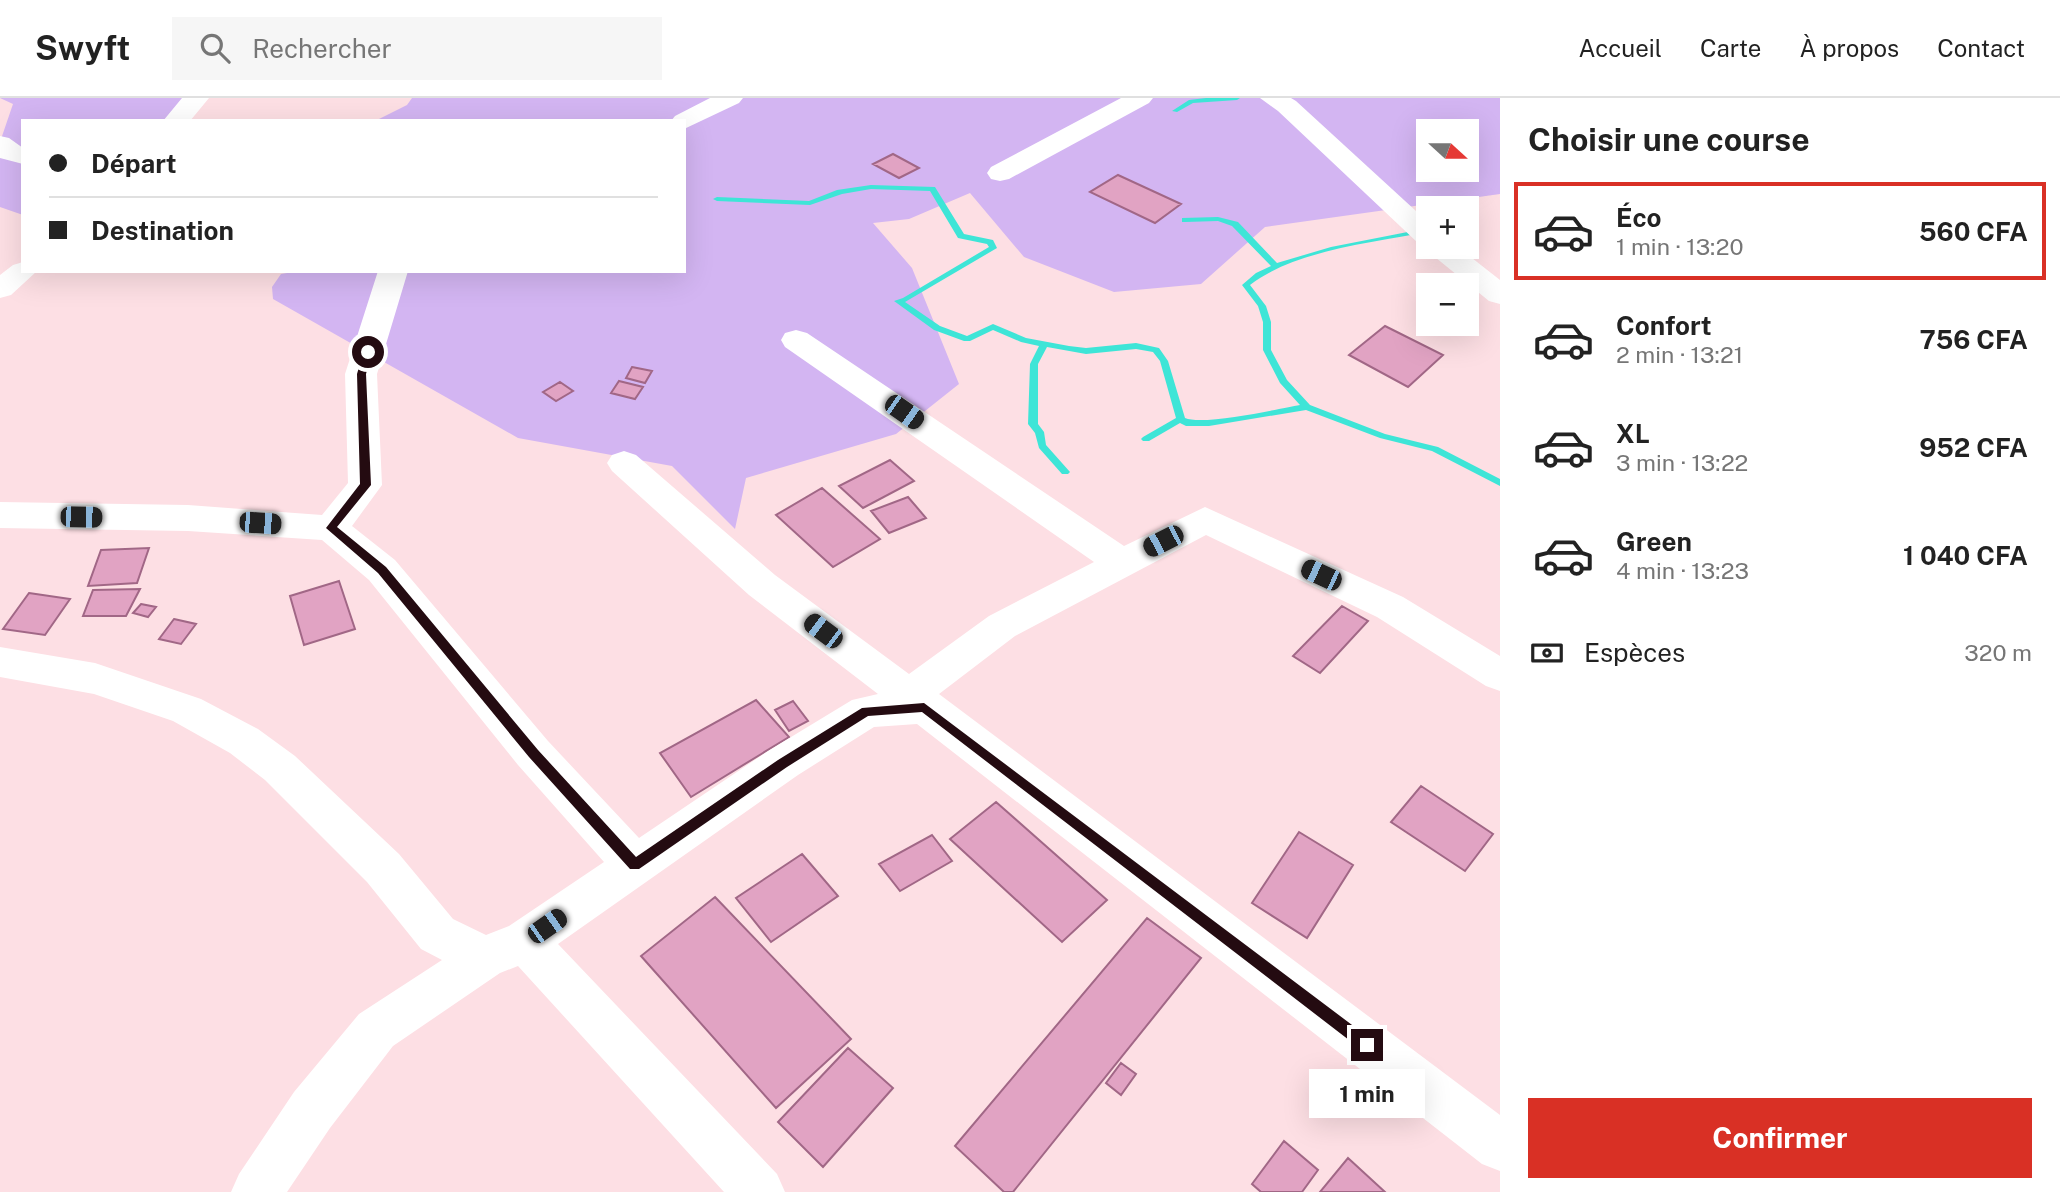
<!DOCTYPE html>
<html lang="fr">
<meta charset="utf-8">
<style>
body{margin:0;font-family:"Public Sans",sans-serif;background:#f6f6f6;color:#222;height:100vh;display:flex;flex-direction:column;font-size:26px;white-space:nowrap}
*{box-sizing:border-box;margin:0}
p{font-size:23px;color:#767676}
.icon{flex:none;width:38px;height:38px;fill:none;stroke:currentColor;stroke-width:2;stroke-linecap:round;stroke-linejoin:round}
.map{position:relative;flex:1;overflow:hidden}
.drawer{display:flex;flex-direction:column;background:#fff;width:560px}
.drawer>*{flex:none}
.banner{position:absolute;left:21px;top:21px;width:665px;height:154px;border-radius:0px;box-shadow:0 7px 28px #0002;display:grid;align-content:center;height:154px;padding:0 28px;background:#fff}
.needle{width:46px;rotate:111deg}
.fabs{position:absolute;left:1416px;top:21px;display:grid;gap:14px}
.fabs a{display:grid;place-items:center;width:63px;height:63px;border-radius:0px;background:#fff;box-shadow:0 7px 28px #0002;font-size:35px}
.end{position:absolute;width:32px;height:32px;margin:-16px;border:9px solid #240b11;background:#fff;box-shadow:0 0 0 4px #fff}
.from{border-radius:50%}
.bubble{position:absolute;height:49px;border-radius:0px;background:#fff;box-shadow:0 7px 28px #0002;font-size:23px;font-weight:700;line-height:49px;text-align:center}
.car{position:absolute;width:21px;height:42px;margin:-21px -10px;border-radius:9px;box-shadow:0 0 5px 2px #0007;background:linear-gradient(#222 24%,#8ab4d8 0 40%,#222 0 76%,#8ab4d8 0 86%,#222 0)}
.banner b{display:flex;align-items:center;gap:24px;height:66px;font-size:26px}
.banner b+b{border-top:2px solid #e0e0e0}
.banner i{width:18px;height:18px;background:#222}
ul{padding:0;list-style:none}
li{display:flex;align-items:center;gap:21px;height:98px;margin:0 14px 10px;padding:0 14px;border:4px solid transparent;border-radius:0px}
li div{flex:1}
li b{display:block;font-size:26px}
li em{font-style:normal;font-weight:700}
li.active{border-color:#d93025}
li>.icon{width:63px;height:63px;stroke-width:1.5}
h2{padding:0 28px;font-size:32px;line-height:84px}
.pay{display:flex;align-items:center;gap:18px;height:77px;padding:0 28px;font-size:26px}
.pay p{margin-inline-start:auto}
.action{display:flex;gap:14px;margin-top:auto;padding:14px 28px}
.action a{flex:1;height:80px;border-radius:0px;background:#d93025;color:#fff;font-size:28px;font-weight:700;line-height:80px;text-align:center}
header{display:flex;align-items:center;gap:42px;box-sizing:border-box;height:98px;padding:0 35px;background:#fff;border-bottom:2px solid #e0e0e0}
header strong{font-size:33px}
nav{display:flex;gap:38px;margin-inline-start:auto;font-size:24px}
.search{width:490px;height:63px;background:#f6f6f6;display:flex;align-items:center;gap:18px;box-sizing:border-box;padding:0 24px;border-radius:0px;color:#767676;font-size:26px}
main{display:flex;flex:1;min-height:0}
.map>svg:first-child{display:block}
</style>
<header>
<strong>Swyft</strong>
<div class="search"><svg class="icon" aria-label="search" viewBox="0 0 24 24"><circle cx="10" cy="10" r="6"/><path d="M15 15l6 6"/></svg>Rechercher</div>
<nav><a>Accueil</a><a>Carte</a><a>À propos</a><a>Contact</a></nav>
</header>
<main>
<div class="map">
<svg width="1500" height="1094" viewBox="0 0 1500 1094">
<rect width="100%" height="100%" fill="#fddfe4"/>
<path fill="#d3b5f2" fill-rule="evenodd" d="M 0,0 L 203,0 L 184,23 L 23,23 L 23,117 L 0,109 L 0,44 L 13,6 Z
M 412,0 L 1500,0 L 1500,96 L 1265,129 L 1201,186 L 1114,194 L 1024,159 L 970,95 L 909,121 L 873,125 L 912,170 L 959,286 L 896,336 L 746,380 L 735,431 L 672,368 L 518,340 L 273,201 L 272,189 L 281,176 L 299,173 L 684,173 L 684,23 L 375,23 L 407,7 ZM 1428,33 L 1466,33 L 1466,72 L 1428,72 Z"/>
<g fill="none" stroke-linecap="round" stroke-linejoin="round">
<path fill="#3ee5d7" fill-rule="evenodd" d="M 1206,0 L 1240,0 L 1237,2 L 1193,5 L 1177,14 L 1172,13 L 1189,2 Z
M 871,87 L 935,89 L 964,136 L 993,142 L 997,150 L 905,204 L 940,228 L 967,238 L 993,226 L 1026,240 L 1069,248 L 1086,250 L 1136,245 L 1159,250 L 1168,263 L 1185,320 C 1203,328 1277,311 1300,307 L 1280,285 L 1263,252 L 1263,224 L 1258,208 L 1242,187 L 1256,175 L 1271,168 L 1232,128 L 1218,123 L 1185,124 L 1182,124 L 1182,120 L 1218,119 L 1238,124 L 1277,165 L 1331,149 L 1428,130 L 1428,134 C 1374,144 1293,153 1250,187 L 1266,208 L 1271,224 L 1271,252 L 1287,282 L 1310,307 L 1385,336 L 1438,349 L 1500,381 L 1500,388 L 1432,353 L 1380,340 L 1306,312 L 1209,328 L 1186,328 L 1180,325 L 1149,343 L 1143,343 L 1141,341 L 1143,339 L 1176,320 L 1160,263 L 1153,254 L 1136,251 L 1086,256 L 1047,249 L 1038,266 L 1038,326 L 1044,334 L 1046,347 L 1070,374 L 1068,376 L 1062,376 L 1039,350 L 1035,335 L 1028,326 L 1030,266 L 1039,248 L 1021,244 L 993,232 L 970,243 L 964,243 L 934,232 L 894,203 L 903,200 L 989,149 L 987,146 L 958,140 L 930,93 L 871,91 L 842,96 L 810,107 L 717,103 L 713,101 L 717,99 L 809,103 L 837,92 Z"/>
</g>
<path fill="#e1a3c3" stroke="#a16786" stroke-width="2" d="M 893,56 L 919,70 L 899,80 L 873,66 Z
M 1118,77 L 1181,106 L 1155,125 L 1090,94 Z
M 1385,228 L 1443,257 L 1408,289 L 1349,257 Z
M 632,269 L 652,273 L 645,285 L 626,280 Z
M 619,283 L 643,289 L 635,301 L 611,295 Z
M 560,284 L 573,293 L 556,303 L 543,294 Z
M 890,362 L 914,383 L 863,410 L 839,388 Z
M 822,390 L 880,441 L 833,469 L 776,417 Z
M 908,399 L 926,420 L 889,435 L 871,413 Z
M 149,450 L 137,485 L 88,488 L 101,452 Z
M 339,483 L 355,531 L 304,547 L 290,498 Z
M 140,491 L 126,518 L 83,518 L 93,492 Z
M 29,495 L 70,501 L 45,537 L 3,531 Z
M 141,506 L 156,509 L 148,519 L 133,515 Z
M 1342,508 L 1368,523 L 1320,575 L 1293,558 Z
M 174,521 L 196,526 L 181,546 L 159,541 Z
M 756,602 L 789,639 L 691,699 L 660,655 Z
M 793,603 L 808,623 L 789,633 L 775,612 Z
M 1421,688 L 1493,736 L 1465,773 L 1391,724 Z
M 996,704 L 1107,802 L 1062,844 L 950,741 Z
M 1299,734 L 1353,767 L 1307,840 L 1252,805 Z
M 932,737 L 952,763 L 900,793 L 879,766 Z
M 802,756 L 838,798 L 771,844 L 736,800 Z
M 715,799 L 851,941 L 776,1010 L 641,858 Z
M 1147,820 L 1201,860 L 1013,1094 L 1004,1094 L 955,1048 Z
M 848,950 L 893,990 L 823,1069 L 778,1024 Z
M 1121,965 L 1136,976 L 1121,997 L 1106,985 Z
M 1284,1043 L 1318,1072 L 1302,1094 L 1261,1094 L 1252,1086 Z
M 1348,1060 L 1385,1094 L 1320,1094 Z"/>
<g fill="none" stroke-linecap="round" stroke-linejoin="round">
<path fill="#fff" fill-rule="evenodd" d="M 182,0 L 209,0 L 190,23 L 163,23 Z
M 710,0 L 743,0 L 739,5 L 684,31 L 684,23 L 671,23 L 675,18 Z
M 1121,0 L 1153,0 L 1149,5 L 1009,81 L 1000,83 L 991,81 L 987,75 L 991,69 Z
M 1260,0 L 1291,0 L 1296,3 L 1428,124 L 1428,149 L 1458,149 L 1500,182 L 1500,206 L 1489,203 L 1430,155 L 1427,147 L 1418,145 L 1278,13 Z
M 0,38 L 9,40 L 23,50 L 23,66 L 0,60 Z
M 23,164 L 23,173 L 37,173 L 11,197 L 0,200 L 0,177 L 13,167 Z
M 378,173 L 408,173 L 377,276 L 382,387 L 352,428 L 395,462 L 548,643 L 639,740 L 768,653 L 852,602 L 878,596 L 749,497 L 612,373 L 607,365 L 612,357 L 624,353 L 636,357 L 775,477 L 909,576 L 989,518 L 1094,464 L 785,249 L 781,242 L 785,235 L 796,232 L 807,235 L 1124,448 L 1205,409 L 1403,499 L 1500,558 L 1500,593 L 1486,588 L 1377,519 L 1206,437 L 1015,538 L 939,596 L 1500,1017 L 1500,1073 L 1482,1066 L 917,626 L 874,629 L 798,677 L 558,846 L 777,1076 L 785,1094 L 724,1094 L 518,868 L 500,875 L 393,948 L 330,1030 L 287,1094 L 231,1094 L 239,1076 L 294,994 L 359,916 L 442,862 L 421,851 L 367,784 L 265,682 L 230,655 L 173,623 L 94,596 L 0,579 L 0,549 L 95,565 L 201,601 L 258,631 L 295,658 L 399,756 L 453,821 L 486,837 L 509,828 L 604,764 L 518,667 L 369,482 L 322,442 L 188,433 L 0,430 L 0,404 L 188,407 L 322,417 L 348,385 L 345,276 Z"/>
</g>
<path fill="#240b11" d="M 364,252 L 372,254 L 366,276 L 371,387 L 337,429 L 386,469 L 538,652 L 636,759 L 778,662 L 862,610 L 924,605 L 1372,942 L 1372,952 L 1362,952 L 922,614 L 868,618 L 787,669 L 639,771 L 630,771 L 529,659 L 378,475 L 326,430 L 360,386 L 357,276 Z"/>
</svg>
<div class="fabs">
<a><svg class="needle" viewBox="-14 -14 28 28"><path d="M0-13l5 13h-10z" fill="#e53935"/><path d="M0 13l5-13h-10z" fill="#767676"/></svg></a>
<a>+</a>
<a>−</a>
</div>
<i class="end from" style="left:368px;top:254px"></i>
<i class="end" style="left:1367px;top:947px"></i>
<div class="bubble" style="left:1309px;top:971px;width:116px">1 min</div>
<i class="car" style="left:904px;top:314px;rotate:125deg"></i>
<i class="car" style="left:81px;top:419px;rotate:91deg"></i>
<i class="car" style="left:260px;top:425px;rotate:94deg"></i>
<i class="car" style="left:1163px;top:443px;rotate:243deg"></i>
<i class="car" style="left:1321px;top:477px;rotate:295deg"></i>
<i class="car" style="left:823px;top:533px;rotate:307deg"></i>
<i class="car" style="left:547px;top:828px;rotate:55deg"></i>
<div class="banner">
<b><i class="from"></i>Départ</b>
<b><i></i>Destination</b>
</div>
</div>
<section class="drawer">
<h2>Choisir une course</h2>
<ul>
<li class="active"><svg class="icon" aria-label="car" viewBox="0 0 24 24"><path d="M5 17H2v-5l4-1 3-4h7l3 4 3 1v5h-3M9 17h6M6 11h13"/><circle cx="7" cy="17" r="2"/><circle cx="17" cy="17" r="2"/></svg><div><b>Éco</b><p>1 min · 13:20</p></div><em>560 CFA</em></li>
<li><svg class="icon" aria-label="car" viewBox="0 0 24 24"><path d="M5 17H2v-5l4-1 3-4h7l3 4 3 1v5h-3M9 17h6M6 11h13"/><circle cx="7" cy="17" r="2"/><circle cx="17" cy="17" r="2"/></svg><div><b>Confort</b><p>2 min · 13:21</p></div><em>756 CFA</em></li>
<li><svg class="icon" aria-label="car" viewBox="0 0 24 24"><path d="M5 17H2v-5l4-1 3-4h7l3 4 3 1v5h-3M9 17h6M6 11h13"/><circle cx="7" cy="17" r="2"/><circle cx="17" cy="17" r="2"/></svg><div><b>XL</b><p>3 min · 13:22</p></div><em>952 CFA</em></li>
<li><svg class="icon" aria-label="car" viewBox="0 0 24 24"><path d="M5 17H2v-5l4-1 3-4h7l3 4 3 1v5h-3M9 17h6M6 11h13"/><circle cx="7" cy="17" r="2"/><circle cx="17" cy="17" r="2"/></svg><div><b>Green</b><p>4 min · 13:23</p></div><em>1 040 CFA</em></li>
</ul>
<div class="pay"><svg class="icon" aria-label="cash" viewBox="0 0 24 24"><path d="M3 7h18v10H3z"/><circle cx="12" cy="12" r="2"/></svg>Espèces<p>320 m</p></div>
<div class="action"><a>Confirmer</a></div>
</section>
</main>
